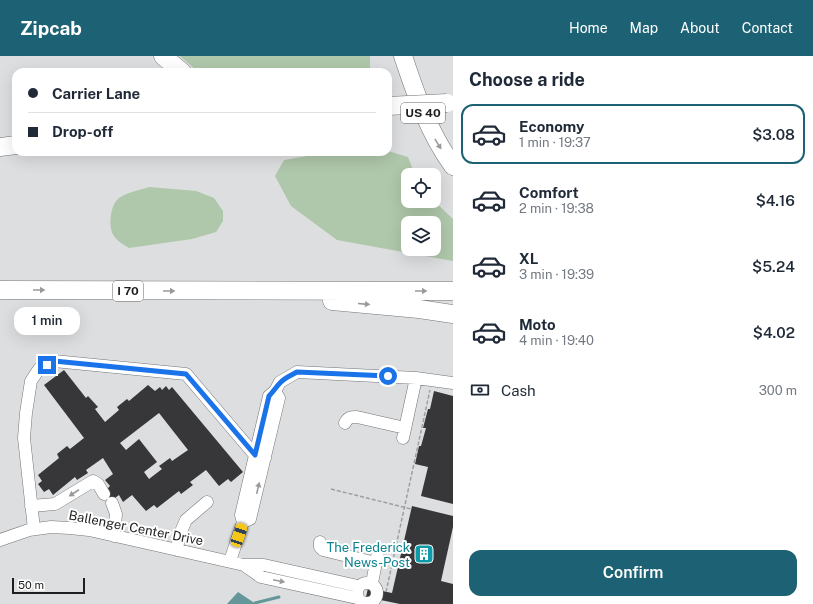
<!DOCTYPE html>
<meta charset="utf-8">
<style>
body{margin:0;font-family:"Public Sans",sans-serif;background:#f6f6f7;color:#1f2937;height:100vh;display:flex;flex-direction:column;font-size:15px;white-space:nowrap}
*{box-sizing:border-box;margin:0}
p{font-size:13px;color:#747a83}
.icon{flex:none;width:22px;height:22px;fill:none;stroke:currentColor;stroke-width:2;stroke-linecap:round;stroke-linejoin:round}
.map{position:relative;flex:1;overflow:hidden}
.side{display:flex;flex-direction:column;background:#fff;width:360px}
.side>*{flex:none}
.guide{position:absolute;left:12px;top:12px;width:380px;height:88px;border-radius:12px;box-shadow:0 4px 16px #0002;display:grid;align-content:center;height:88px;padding:0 16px;background:#fff}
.controls{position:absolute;left:401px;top:112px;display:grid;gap:8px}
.controls a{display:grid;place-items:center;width:40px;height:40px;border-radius:8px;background:#fff;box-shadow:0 4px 16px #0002;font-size:20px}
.scale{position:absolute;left:12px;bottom:10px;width:73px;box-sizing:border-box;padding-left:4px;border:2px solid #1e1e1f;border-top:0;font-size:11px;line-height:14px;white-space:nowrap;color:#1e1e1f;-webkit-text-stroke:3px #fff;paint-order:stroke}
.end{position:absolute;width:18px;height:18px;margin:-9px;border:5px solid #1a73e8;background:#fff;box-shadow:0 0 0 2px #fff}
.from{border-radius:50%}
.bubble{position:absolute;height:28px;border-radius:12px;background:#fff;box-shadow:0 4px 16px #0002;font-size:13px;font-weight:600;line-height:28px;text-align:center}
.car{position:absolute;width:12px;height:24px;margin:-12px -6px;border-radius:5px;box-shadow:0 0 3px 1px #0007;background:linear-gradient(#f5c518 24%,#345 0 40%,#f5c518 0 76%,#345 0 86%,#f5c518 0)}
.guide b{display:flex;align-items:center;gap:14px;height:38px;font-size:15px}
.guide b+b{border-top:1px solid #e0e1e3}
.guide i{width:10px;height:10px;background:#1f2937}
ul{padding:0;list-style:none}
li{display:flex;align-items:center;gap:12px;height:60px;margin:0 8px 6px;padding:0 8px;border:2px solid transparent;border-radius:12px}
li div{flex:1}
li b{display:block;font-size:15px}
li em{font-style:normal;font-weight:600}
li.selected{border-color:#1d6274}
li>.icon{width:36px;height:36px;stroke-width:1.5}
h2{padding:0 16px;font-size:18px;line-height:48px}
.pay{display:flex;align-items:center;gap:10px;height:44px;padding:0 16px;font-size:15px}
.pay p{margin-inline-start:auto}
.cta{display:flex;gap:8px;margin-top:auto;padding:8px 16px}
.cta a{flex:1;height:46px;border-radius:12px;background:#1d6274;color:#fff;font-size:16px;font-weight:600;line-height:46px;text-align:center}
header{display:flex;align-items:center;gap:24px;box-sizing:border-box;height:56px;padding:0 20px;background:#1d6274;color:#fff}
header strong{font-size:19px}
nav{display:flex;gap:22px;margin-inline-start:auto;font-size:14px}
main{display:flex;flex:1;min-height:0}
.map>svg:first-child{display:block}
</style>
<header>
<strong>Zipcab</strong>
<nav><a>Home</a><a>Map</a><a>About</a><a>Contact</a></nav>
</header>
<main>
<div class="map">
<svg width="453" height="548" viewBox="0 0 453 548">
<rect width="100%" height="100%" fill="#dddee0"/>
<path fill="#afc7aa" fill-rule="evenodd" d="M 180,0 L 370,0 L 370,16 L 205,16 L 196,14 Z
M 388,95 L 408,101 L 415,119 L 408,119 L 408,145 L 434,145 L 453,163 L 453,205 L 337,184 L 291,150 L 275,120 L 284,104 L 330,96 ZM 408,167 L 434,167 L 434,193 L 408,193 Z
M 149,131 L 196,135 L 214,142 L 223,155 L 223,165 L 216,176 L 192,183 L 129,192 C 124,189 117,185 114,180 C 108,173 110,151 117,144 C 123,137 141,134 149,131 Z"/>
<path fill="#659699" d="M 238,536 L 256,548 L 227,548 Z"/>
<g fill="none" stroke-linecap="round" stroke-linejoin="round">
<path stroke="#659699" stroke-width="3" d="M 255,547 L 279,541"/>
</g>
<path fill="#373739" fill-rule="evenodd" d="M 64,314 L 86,342 L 88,340 L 98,351 L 95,353 L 105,366 L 119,354 L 117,351 L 127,343 L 129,345 L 148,329 L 155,335 L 160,331 L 162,334 L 166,330 L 169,334 L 172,331 L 243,416 L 231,426 L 228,423 L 219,430 L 206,414 L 190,426 L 193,429 L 181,438 L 179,435 L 157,452 L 154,449 L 146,455 L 132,439 L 123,446 L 119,439 L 111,445 L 104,436 L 110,430 L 105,424 L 113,418 L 103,402 L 86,414 L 88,417 L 77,424 L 75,421 L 53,439 L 49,433 L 44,436 L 38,428 L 42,425 L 38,419 L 59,402 L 57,398 L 67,390 L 70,393 L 84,382 L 44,329 ZM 159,357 L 188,394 L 172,405 L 170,402 L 159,410 L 162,413 L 149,423 L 144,416 L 157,406 L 139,383 L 126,394 L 120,387 Z
M 434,335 L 453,340 L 453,448 L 421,440 L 428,411 L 415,408 L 419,390 L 421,390 L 426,372 L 423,372 L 428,353 L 430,353 Z
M 412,450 L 453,460 L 453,471 L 441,525 L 453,528 L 453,548 L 400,548 L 366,541 L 368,532 L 392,537 Z"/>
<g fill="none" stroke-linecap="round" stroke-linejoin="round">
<g stroke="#737476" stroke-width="13">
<path id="minor" d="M 345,367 C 348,361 351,361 357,361 L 405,372
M 403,382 L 416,322
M 112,447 L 116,458 L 114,480
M 31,450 L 55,448 L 93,425 L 98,428 L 104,438
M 243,466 L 250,463 L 279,342 L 275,335
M 34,473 L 24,382 L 26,357 L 31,325 L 39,313 L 54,305 L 186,318 L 255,399 L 265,402
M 0,484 L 29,474 L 51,471 L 70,472 L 89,474 L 244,509 L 264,509 L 358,530
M 320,486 L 320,491 L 323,494 L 376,507
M 177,494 L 179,480 L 186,464 L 207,446
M 230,505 L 243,466 L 241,459 L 269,340 L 275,335 L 280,326 L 297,316 L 416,322 L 453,327
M 244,509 L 261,521 L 357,542
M357 537a10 10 0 1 1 20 0a10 10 0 1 1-20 0Z
M 372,527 L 378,496"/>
</g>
<g stroke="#737476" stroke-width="19">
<path id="highway" d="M 163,0 L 182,16
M 403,0 C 416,39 429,77 453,110
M 0,91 L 16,89
M 0,234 L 453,235
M 332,245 L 419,253 L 453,258"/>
</g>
<path stroke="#9e9fa1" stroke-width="1.5" stroke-dasharray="4 2" stroke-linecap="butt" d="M 331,433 L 411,453
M 386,536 L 430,334"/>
<use href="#minor" stroke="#fff" stroke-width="12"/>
<use href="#highway" stroke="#fff" stroke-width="18"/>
<g stroke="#737476" stroke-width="19" stroke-linecap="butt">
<path id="highway-bridge" d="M 388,50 L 447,47"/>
</g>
<use href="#highway-bridge" stroke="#fff" stroke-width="18"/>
</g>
<defs><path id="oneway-solid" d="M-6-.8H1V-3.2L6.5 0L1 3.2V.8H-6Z"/></defs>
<g fill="#9a9a9a">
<use href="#oneway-solid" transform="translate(438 88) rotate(58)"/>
<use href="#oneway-solid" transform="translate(39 234)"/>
<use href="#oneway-solid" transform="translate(169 235)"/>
<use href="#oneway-solid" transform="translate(421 235)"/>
<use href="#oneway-solid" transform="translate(364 248) rotate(5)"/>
<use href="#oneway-solid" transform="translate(258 432) rotate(-77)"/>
<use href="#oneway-solid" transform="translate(74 437) rotate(147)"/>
<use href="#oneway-solid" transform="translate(279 525) rotate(12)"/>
</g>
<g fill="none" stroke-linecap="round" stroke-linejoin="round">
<path stroke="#1a73e8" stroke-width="5" d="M 47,309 L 54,305 L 186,318 L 255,399 L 269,340 C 273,336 276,331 280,327 C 284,322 292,319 297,316 L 388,320"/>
</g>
<defs>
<g id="building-square" transform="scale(1)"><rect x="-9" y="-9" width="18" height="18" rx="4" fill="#0f9aa8" stroke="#fff"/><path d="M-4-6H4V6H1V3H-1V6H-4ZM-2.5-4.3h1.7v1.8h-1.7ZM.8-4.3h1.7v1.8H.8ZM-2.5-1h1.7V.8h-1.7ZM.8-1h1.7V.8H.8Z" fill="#fff"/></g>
</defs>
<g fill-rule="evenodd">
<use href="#building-square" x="424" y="498"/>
</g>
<g text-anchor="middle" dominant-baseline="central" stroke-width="4" stroke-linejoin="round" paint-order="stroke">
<g fill="#fff" stroke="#626262" stroke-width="1">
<rect x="401" y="47" width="44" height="20" rx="3"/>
<rect x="113" y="225" width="30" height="20" rx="3"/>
</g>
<g font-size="12" font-weight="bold" fill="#1e1e1f">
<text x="423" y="57">US 40</text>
<text x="128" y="235">I 70</text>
</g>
<g font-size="13" fill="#1e1e1f" stroke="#fff">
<text transform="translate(136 472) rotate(11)">Ballenger Center Drive</text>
</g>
<g font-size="13" fill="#0d838f" stroke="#fff" text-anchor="end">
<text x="410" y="491">The Frederick<tspan x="410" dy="15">News-Post</tspan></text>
</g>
</g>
</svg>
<div class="controls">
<a><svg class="icon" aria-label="locate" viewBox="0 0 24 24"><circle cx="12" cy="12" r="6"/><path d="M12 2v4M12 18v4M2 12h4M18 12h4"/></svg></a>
<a><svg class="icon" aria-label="layers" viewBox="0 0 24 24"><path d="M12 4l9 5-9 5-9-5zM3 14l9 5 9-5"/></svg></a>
</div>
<div class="scale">50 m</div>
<i class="end from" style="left:388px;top:320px"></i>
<i class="end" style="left:47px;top:309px"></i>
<div class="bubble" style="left:14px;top:251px;width:66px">1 min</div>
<i class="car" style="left:239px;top:479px;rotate:19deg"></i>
<div class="guide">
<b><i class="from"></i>Carrier Lane</b>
<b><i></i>Drop-off</b>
</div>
</div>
<section class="side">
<h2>Choose a ride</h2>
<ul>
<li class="selected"><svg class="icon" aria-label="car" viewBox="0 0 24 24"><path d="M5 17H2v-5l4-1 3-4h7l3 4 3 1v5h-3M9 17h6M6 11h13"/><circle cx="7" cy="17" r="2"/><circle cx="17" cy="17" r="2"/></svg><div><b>Economy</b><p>1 min · 19:37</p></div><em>$3.08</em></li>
<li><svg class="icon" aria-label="car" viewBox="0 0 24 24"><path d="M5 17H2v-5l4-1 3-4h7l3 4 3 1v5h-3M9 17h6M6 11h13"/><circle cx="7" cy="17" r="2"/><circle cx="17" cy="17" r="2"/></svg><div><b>Comfort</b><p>2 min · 19:38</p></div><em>$4.16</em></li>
<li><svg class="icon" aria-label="car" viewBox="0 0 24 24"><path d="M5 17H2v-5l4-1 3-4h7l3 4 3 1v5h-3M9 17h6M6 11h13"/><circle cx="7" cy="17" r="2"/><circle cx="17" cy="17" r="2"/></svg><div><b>XL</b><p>3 min · 19:39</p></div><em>$5.24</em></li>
<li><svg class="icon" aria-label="car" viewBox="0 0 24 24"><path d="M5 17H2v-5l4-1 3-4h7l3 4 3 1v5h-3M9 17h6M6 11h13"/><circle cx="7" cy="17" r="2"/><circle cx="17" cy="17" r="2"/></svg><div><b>Moto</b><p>4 min · 19:40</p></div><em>$4.02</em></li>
</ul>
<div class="pay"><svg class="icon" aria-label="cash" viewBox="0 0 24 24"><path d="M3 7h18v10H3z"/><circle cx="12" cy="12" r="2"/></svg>Cash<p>300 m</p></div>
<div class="cta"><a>Confirm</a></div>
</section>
</main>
